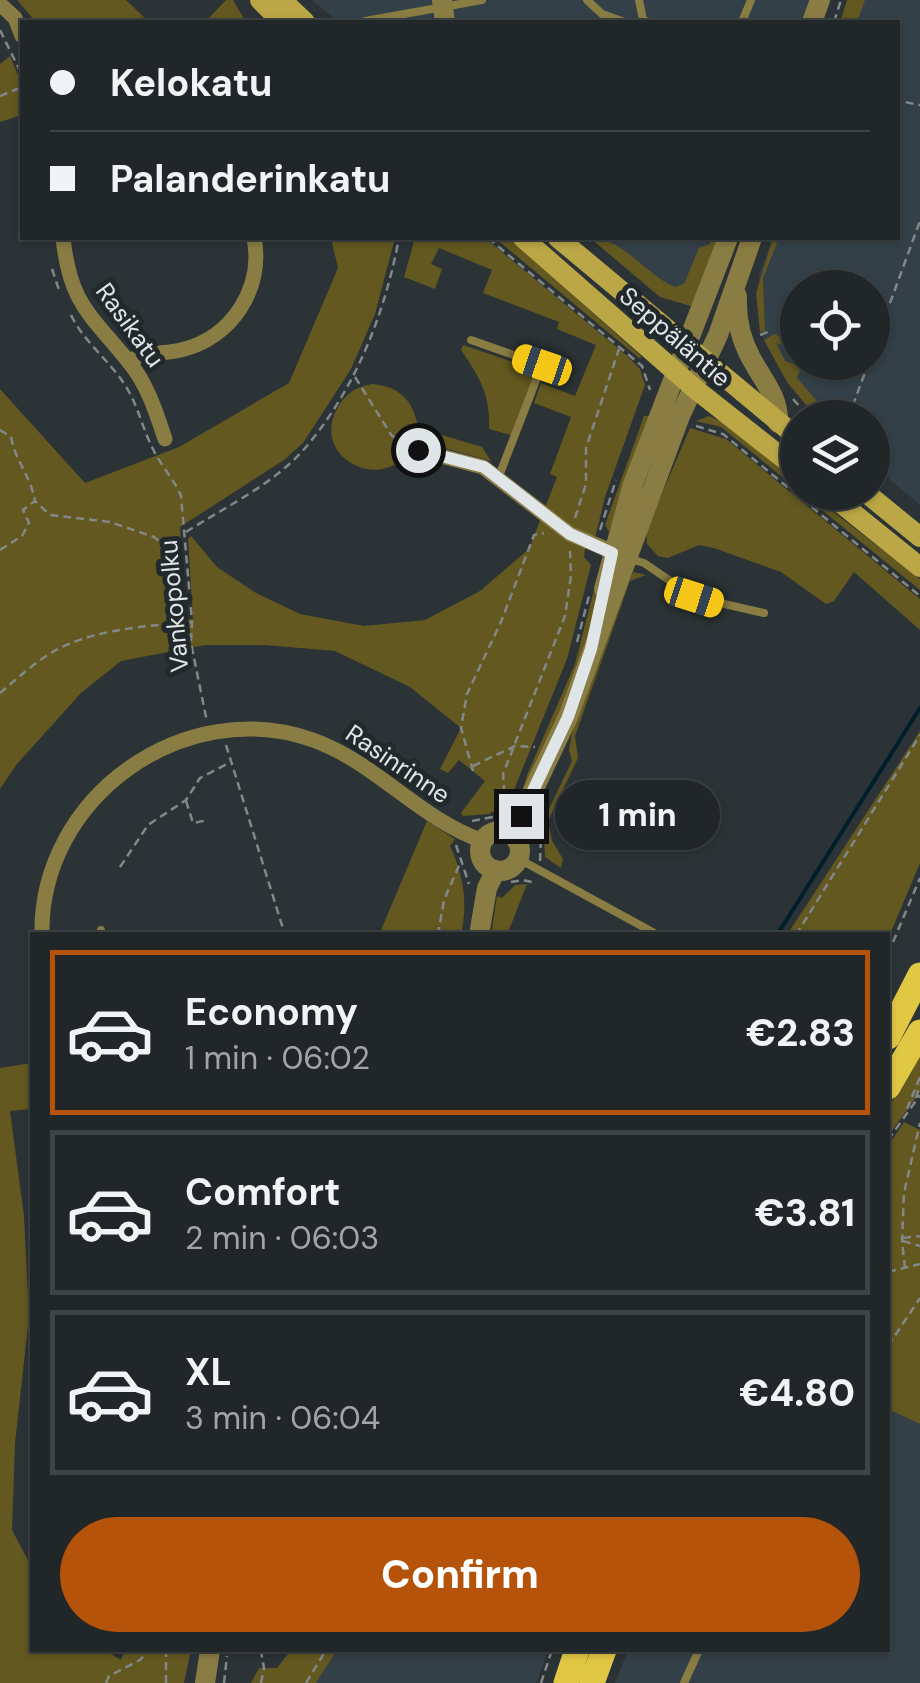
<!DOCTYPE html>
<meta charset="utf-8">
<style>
body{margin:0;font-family:"DM Sans",sans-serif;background:#292e30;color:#f1f3f6;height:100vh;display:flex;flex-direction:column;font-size:38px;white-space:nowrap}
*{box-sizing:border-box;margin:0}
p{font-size:32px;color:#a2a5a8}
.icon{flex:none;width:55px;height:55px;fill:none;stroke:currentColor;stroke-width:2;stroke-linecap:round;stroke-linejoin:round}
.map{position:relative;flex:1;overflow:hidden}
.panel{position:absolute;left:30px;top:932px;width:860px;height:720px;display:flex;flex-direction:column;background:#212628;border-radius:0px;box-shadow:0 2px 8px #0004,0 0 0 2px #3e4345}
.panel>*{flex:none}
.hud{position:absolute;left:20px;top:20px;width:880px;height:220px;border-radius:0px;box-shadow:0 2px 8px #0004,0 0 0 2px #3e4345;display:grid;align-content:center;height:220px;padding:0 30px;background:#212628}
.tools{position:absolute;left:780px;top:270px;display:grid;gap:20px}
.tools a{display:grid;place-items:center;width:110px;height:110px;border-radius:50%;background:#212628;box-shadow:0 2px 8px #0004,0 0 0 2px #3e4345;font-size:50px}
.end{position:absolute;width:45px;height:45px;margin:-22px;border:12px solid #e0e5e7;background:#111;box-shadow:0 0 0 5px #111}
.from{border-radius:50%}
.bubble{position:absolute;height:70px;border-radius:35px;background:#212628;box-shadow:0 2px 8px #0004,0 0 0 2px #3e4345;font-size:32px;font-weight:800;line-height:70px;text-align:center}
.car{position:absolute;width:30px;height:60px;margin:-30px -15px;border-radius:12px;box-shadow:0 0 8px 2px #0007;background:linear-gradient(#f5c518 24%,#345 0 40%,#f5c518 0 76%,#345 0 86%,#f5c518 0)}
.hud b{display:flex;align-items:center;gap:35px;height:95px;font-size:38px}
.hud b+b{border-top:2px solid #3e4345}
.hud i{width:25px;height:25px;background:#f1f3f6}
ul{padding:18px 0 0;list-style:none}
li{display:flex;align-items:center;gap:30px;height:165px;margin:0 20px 15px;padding:0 10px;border:5px solid #3e4345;border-radius:0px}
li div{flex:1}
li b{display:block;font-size:38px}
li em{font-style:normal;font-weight:800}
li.current{border-color:#b45309}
li>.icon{width:90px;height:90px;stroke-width:1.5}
.cta{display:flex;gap:20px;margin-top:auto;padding:20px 30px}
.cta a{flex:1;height:115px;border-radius:60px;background:#b45309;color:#fff;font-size:40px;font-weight:800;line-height:115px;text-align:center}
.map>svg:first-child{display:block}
</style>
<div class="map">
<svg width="920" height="1683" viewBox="0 0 920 1683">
<rect width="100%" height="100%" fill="#2c3336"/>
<path fill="#334047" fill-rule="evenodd" d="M 312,0 L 812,0 L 804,22 L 338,22 Z
M 859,0 L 920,0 L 920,505 L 873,465 L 872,418 L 816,417 L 787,382 L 760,332 L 759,275 L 773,238 L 898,238 L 898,22 L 850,22 ZM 798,288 L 872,288 L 872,362 L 798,362 Z
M 601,238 L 726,238 L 686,302 Z
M 888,1409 L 920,1424 L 920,1683 L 615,1683 L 628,1650 L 888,1650 Z
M 337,1650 L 548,1650 L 536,1683 L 316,1683 Z"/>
<path fill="#635820" d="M 17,0 L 126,0 L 149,22 L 36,22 Z
M 226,0 L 233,0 L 246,22 L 205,22 Z
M 847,0 L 865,0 L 857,22 L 840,22 Z
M 10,56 L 22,85 L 22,115 L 0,122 L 0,64 Z
M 331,238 L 395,238 L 375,314 L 351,369 L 303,443 L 284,460 L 180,527 L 186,620 L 193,619 L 188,539 L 191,536 L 217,567 L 256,593 L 300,614 L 364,626 L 425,620 L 480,591 L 529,549 L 557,477 L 550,474 L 571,417 L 534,403 L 541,383 L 575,396 L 596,345 L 557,329 L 559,322 L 483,293 L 492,270 L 439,248 L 431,264 L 442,269 L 435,289 L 404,277 L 415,238 L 485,238 L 626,355 L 640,369 L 645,385 L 605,497 L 595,538 L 587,536 L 584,557 L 591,565 L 567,659 L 509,802 L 489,814 L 463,816 L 461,813 L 485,781 L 459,760 L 448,773 L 440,769 L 461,728 L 410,687 L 335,651 L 265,645 L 205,645 L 121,661 L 81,693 L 17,764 L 0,789 L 0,389 L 85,483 L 179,447 L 289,383 L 338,268 Z
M 495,238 L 509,238 L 642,357 L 639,358 Z
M 590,238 C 622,237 646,275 675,287 L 684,284 L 699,248 L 710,244 L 712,238 L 720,238 L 694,307 L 660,297 Z
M 773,238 L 779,238 L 763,278 L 765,331 L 760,332 L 756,293 Z
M 774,334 L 797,343 L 797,350 L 776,343 L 785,361 L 801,366 L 797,378 L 831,417 L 816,417 L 787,382 L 764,340 Z
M 463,345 L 537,370 L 511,435 L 489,429 C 491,396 479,376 461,350 Z
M 373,384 C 400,387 414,401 418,428 L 482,447 L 491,461 L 416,440 C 390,499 309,460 337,409 C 346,393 355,387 373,384 Z
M 644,416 L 650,416 L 609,532 L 605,525 Z
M 709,416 L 727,424 L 797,483 L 797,489 L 721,427 L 696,421 Z
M 690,428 L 726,439 L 920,599 L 920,630 L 854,572 L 834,601 L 826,604 L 781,572 L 714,548 L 699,545 L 668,558 L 658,556 L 647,544 L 646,531 Z
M 801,493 L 809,493 L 920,579 L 920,590 Z
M 633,572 L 646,575 L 630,581 L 575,736 L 578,758 L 548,821 L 552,841 L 563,859 L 561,868 L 545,857 L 543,821 L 572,761 L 569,750 L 572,732 Z
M 596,582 L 603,587 L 580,670 L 518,805 L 527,775 L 575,664 Z
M 920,731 L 920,863 L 888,939 L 888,935 L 787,935 Z
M 427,821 L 455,839 L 450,846 C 464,877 468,902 461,935 L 379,935 Z
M 527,884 L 507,935 L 491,935 L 497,896 L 502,898 L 515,885 Z
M 920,1056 L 920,1092 L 888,1136 L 888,1108 Z
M 32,1063 L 32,1109 L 10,1111 L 24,1216 L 29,1317 L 15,1443 L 12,1530 L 32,1568 L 32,1650 L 104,1650 L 121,1660 L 125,1650 L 191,1650 L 184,1683 L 0,1683 L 0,1068 Z
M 904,1122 L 920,1130 L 920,1424 L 888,1409 L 888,1146 Z
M 291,1650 L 337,1650 L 316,1683 L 251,1683 L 259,1668 L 277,1668 Z"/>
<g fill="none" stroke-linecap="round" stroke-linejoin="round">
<path stroke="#001e2b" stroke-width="4" d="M 777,935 L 920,708"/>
<path stroke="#82888a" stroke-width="2.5" stroke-dasharray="8 5" stroke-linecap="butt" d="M 834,22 L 841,0
M 0,30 L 22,75
M 0,96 L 22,87
M 898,108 L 900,101 L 920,105
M 488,238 L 642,366 L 650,390
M 52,269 L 59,290
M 71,315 C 85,344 112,362 128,390 C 139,409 143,430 153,449 C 161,466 174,479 181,496 L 192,621 L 191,643 L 207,722
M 760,335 L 768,332
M 872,352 L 920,221
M 355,377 L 392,436 L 408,443
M 793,399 L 810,418
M 848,418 L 869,362
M 696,426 L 723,434 L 920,596
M 0,430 L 11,437 C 15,460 31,477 35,501
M 872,472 L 881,482
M 575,518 L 586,484 L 586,448 L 619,349
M 600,530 L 616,480
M 186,532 C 225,507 276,483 306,447 C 356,388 385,313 399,238
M 0,550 L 22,536 L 29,523 L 23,510 L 35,501 L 50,515 L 110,522 L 154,537 L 165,546 L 184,544
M 577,642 L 589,596
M 0,693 C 18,678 37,660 58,649 C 97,629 147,626 191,622
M 226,745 L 285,935
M 473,766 L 515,746 L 535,747
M 473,771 L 461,728 L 467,694 L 501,622 L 534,535 L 544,533
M 186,801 L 193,823 L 208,820
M 505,806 L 503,774 L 565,616 L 571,576 L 570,551
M 472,821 L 493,817 L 502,812
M 456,845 L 469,884
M 540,861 L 542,815
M 120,867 L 148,825 L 186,800 L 200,778 L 229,763
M 511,882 L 523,880 L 532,882 L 534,878
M 438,935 L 444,900 L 461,861
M 796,935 L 920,735
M 888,954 L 920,878
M 916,1098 L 920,1085
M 907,1109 L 920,1077
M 888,1140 L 920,1095
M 903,1238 L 920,1236
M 903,1241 L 920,1246
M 905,1268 L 902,1241 L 904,1193 L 920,1123
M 888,1272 L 920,1264
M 888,1346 L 920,1298
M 106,1683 L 109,1676 L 140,1660 L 149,1650
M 166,1683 L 166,1650
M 224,1683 L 227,1656
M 261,1683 L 264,1668 L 261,1651
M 306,1683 L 326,1650
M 541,1683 L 552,1650"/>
<path stroke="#897d44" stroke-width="8" d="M 587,0 L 602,14 L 625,22
M 639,0 L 643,20 L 649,22
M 365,21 L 482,0
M 742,22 L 751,0
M 471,340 L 542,365 L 499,476
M 627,558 L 644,563 L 694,597 L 764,613
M 519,859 L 658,935
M 101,930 L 102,935
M 684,1683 L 699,1650"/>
<path stroke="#897d44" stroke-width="15" d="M 0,4 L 15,18 L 22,36
M 63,238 C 70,303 89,313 128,361 C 147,383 156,412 165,439
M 128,361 C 145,352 163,354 181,350 C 232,338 264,288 254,238
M 418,450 L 483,467 L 570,534 L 623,556
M 42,935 C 39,798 184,694 313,740 C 377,763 419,819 483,841"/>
<path stroke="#897d44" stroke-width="20" d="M 442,0 L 445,22
M 812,22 L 820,0
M 737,296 C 736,318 740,338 751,358 C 763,381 779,396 778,423
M 604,589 L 633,484 L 728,238
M480 851a20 20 0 1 1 40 0a20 20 0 1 1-40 0Z
M 510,833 L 521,816 L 568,717 L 680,416 L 718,335 L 752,238
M 479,935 L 487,888 L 496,870
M 205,1683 L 210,1650"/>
<path stroke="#bba746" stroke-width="20" d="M 260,0 L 282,22
M 282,0 L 305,22
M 523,238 L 694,388 L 798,470
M 558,238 L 798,438
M 827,492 L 920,567
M 865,492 L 920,537"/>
<path stroke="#e1c844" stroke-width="25" d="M 888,1037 L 920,975
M 888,1087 L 920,1032
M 566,1683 L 577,1650
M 592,1683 L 604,1650"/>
</g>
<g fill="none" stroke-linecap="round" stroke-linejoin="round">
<path stroke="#e0e5e7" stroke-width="12" d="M 418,450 L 484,467 L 570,534 L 612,553 L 591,649 L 568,717 L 521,816"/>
</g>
<g text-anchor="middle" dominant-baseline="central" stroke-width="10" stroke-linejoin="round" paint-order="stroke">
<g font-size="25" fill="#e0e5e7" stroke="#22292c">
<text transform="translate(130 325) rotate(54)">Rasikatu</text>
<text transform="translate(675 337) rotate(41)">Seppäläntie</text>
<text transform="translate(174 606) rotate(-95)">Vankopolku</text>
<text transform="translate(398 764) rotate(34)">Rasinrinne</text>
</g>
</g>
</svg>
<div class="tools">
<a><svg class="icon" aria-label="locate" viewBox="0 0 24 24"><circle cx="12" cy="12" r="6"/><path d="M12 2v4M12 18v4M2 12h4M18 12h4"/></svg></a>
<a><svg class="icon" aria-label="layers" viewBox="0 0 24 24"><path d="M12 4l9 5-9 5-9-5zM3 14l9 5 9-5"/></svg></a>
</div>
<i class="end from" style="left:418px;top:450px"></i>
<i class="end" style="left:521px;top:816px"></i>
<div class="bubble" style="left:555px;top:780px;width:165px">1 min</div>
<i class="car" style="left:542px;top:365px;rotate:289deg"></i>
<i class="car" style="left:694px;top:597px;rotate:108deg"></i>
<div class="hud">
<b><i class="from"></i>Kelokatu</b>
<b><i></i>Palanderinkatu</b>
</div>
<section class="panel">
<ul>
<li class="current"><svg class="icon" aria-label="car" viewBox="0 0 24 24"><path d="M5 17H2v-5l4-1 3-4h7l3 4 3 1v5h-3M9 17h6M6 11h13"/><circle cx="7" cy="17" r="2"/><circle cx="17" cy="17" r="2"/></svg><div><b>Economy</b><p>1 min · 06:02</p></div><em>€2.83</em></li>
<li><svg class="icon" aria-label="car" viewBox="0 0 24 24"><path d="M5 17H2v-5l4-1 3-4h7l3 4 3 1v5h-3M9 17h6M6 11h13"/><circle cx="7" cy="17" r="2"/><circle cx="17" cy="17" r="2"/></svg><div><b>Comfort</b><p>2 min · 06:03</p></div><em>€3.81</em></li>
<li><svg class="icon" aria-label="car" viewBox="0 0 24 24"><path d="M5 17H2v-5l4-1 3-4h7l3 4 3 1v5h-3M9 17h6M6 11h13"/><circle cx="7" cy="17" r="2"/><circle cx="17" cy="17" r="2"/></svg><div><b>XL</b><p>3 min · 06:04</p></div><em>€4.80</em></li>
</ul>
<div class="cta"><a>Confirm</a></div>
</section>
</div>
